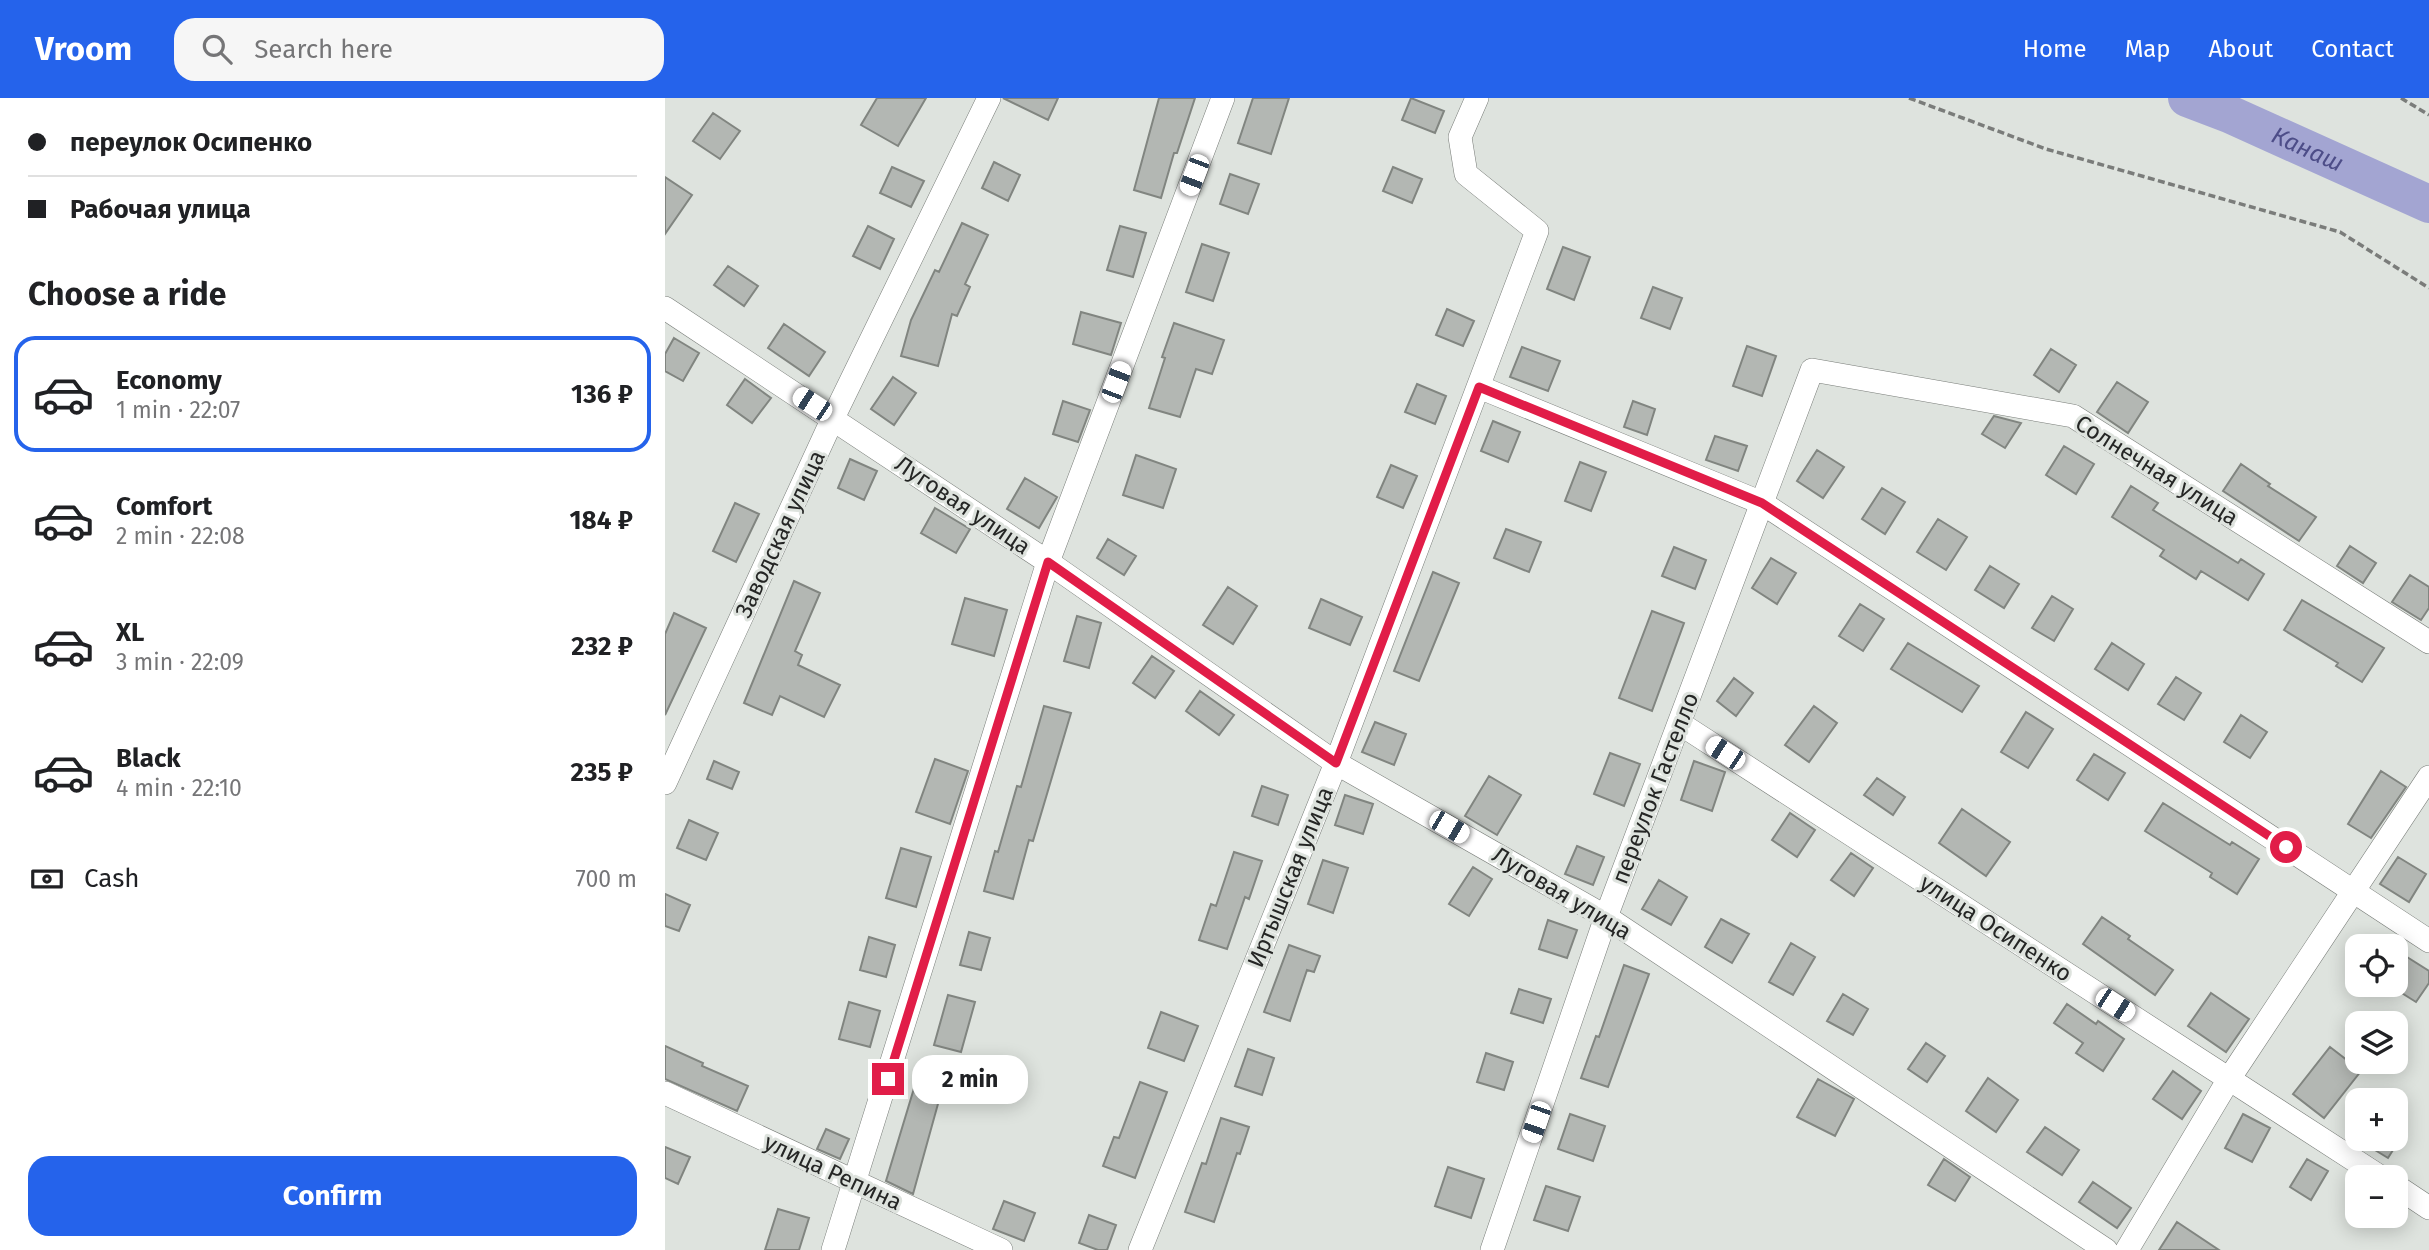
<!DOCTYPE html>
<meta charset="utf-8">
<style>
body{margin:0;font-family:"Fira Sans",sans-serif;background:#f6f6f6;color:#202124;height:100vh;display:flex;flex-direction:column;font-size:26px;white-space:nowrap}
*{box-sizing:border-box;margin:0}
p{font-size:23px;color:#757577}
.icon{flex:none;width:38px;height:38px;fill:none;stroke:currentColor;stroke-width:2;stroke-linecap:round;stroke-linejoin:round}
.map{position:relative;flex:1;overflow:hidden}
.sheet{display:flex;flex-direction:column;background:#fff;width:665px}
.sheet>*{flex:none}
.top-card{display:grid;align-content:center;height:154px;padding:0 28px;background:#fff}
.controls{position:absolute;left:1680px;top:836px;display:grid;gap:14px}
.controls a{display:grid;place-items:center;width:63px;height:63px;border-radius:14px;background:#fff;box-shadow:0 4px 18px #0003;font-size:35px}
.end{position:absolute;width:32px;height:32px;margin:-16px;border:9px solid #e11d48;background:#fff;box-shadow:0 0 0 4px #fff}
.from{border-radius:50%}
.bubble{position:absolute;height:49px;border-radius:21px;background:#fff;box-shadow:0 4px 18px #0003;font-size:23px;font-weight:700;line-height:49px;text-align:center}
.car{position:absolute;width:21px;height:42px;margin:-21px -10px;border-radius:9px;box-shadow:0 0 5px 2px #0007;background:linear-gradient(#fff 24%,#345 0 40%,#fff 0 76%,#345 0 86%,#fff 0)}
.top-card b{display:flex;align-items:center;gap:24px;height:66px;font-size:26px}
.top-card b+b{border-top:2px solid #e0e0e0}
.top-card i{width:18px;height:18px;background:#202124}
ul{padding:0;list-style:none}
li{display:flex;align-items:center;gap:21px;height:116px;margin:0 14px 10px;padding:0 14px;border:4px solid transparent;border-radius:21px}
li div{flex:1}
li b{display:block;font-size:26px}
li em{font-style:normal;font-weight:700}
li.active{border-color:#2563eb}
li>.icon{width:63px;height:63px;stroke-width:1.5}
h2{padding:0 28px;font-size:32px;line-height:84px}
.pay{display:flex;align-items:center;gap:18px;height:77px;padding:0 28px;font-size:26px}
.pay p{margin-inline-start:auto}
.cta{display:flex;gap:14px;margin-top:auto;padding:14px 28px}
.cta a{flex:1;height:80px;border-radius:21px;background:#2563eb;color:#fff;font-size:28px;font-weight:700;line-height:80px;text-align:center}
header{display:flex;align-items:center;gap:42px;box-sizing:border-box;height:98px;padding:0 35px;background:#2563eb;color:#fff}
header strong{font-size:33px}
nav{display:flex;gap:38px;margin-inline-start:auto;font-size:24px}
.search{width:490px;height:63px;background:#f6f6f6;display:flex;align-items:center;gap:18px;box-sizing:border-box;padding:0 24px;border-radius:21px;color:#757577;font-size:26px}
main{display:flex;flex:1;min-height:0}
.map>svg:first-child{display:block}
</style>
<header>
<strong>Vroom</strong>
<div class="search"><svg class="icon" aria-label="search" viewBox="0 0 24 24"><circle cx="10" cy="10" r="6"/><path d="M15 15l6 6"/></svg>Search here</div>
<nav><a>Home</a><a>Map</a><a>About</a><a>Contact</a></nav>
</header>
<main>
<section class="sheet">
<div class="top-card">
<b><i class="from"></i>переулок Осипенко</b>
<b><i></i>Рабочая улица</b>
</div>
<h2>Choose a ride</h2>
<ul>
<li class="active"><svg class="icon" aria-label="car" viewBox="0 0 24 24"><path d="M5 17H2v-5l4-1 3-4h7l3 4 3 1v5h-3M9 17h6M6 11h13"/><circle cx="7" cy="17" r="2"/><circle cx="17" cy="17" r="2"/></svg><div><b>Economy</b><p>1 min · 22:07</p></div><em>136 ₽</em></li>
<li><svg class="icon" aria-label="car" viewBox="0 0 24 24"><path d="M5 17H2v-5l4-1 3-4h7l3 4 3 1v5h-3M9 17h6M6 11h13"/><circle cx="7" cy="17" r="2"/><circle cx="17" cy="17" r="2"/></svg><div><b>Comfort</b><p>2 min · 22:08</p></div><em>184 ₽</em></li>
<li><svg class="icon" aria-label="car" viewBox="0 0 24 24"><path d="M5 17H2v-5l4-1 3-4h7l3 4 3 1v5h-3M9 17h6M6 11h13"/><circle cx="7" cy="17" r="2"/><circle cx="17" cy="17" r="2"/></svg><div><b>XL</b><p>3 min · 22:09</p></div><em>232 ₽</em></li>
<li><svg class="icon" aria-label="car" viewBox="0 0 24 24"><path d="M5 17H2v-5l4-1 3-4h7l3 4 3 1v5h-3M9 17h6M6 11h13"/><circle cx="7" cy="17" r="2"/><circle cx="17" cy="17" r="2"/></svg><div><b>Black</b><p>4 min · 22:10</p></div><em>235 ₽</em></li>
</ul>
<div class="pay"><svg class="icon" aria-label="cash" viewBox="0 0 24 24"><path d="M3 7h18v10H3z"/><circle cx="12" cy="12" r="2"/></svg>Cash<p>700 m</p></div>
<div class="cta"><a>Confirm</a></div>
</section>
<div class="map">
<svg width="1764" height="1152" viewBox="0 0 1764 1152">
<rect width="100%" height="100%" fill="#dee3de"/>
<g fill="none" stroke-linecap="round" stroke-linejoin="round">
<path stroke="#a3a5d2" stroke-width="38" id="s1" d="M 1522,0 L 1564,16 L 1764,106"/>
</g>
<path fill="#b3b7b3" stroke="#818580" stroke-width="2" d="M 212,0 L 261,0 L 233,48 L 196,27 Z
M 338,0 L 393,0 L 383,22 Z
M 494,0 L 530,0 L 512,55 L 509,55 L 496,100 L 469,92 Z
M 588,0 L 624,0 L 606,56 L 573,45 Z
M 746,0 L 779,13 L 770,35 L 737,22 Z
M 48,15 L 75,33 L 55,61 L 28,43 Z
M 329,64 L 355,77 L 343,103 L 317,90 Z
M 227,69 L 259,83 L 246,109 L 215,95 Z
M 728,69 L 757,81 L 747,105 L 718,93 Z
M 565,76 L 594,86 L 583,116 L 555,106 Z
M 0,79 L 27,97 L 0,136 Z
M 297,125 L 323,137 L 300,186 L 305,189 L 292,218 L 287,216 L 273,268 L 236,258 L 246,222 L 270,172 L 274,174 Z
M 203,128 L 229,141 L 215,171 L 188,158 Z
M 455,128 L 481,135 L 468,179 L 442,172 Z
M 537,146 L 564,155 L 548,203 L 521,194 Z
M 898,149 L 925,159 L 909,202 L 882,191 Z
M 63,168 L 93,188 L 79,208 L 49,187 Z
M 988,189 L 1017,200 L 1005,231 L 976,220 Z
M 782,211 L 809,223 L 798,248 L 771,237 Z
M 416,214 L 456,225 L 446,257 L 408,246 Z
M 509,225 L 559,242 L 547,276 L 531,271 L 515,319 L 484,310 L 500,260 L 497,259 Z
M 119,226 L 160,254 L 144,278 L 103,250 Z
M 9,240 L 34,255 L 18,283 L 0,273 L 0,256 Z
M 1082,248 L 1111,258 L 1097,298 L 1068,288 Z
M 857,249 L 895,263 L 883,293 L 845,279 Z
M 1386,251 L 1411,267 L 1394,294 L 1369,277 Z
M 228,279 L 251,295 L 229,327 L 206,311 Z
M 80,281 L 106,300 L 87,325 L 62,307 Z
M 1452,284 L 1483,304 L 1463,335 L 1432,314 Z
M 752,286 L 781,298 L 770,326 L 740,314 Z
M 398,303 L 425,312 L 413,344 L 388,336 Z
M 968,303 L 990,311 L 982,337 L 959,329 Z
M 1329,318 L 1356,325 L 1340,350 L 1317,336 Z
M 828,323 L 855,334 L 843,364 L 816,353 Z
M 1050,338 L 1082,348 L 1073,373 L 1041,362 Z
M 1399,348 L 1429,366 L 1411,396 L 1381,377 Z
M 1152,352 L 1179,369 L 1158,400 L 1132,383 Z
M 471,357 L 511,371 L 498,410 L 458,397 Z
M 185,361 L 212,373 L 199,402 L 173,390 Z
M 915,364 L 941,374 L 926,413 L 900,403 Z
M 1576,366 L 1605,386 L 1603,388 L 1651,419 L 1634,443 L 1558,393 Z
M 726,367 L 752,378 L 738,410 L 712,399 Z
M 360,380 L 392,399 L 374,430 L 342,411 Z
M 1466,388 L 1493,405 L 1488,412 L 1573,465 L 1576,461 L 1599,476 L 1583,502 L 1536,473 L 1531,481 L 1495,458 L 1499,452 L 1447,419 Z
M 1217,390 L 1240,404 L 1220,436 L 1197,421 Z
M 70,405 L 94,416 L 71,464 L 48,453 Z
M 270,410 L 305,431 L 291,455 L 256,435 Z
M 1273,421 L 1302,439 L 1281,472 L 1252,454 Z
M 841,431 L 876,444 L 864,474 L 829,460 Z
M 443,441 L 471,458 L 459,477 L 432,460 Z
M 1685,448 L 1711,465 L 1698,485 L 1672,468 Z
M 1009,449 L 1041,462 L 1030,491 L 997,478 Z
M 1106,460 L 1131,475 L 1112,506 L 1087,490 Z
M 1325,468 L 1354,486 L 1339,510 L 1310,492 Z
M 768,474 L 794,485 L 754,583 L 729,573 Z
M 1745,477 L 1764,489 L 1764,510 L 1756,522 L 1727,504 Z
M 129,483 L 155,495 L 130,553 L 137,557 L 133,567 L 175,587 L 159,619 L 115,598 L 107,617 L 79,605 Z
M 563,489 L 592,508 L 568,546 L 538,527 Z
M 1387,498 L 1408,511 L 1389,543 L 1367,530 Z
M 300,500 L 342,512 L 329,558 L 287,546 Z
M 656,501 L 697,519 L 685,547 L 644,530 Z
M 1637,502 L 1719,550 L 1697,584 L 1671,568 L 1673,565 L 1619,532 Z
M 1195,506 L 1219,521 L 1198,553 L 1174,538 Z
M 987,513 L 1019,525 L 987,613 L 954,600 Z
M 9,515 L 41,530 L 0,617 L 0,536 Z
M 412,518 L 436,525 L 424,570 L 399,563 Z
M 1243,545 L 1314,588 L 1297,614 L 1226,571 Z
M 1447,545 L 1479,566 L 1463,592 L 1430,571 Z
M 487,558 L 509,573 L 490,600 L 468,585 Z
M 1511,579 L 1536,595 L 1519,622 L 1493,606 Z
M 1069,580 L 1088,595 L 1071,618 L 1052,603 Z
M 535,593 L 569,617 L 554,637 L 521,613 Z
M 379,608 L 406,615 L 368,743 L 364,742 L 348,801 L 319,793 L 330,753 L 333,754 L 352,688 L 356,689 Z
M 1149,608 L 1172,625 L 1144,664 L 1120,647 Z
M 1361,614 L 1388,631 L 1363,670 L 1336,654 Z
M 1576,617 L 1602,634 L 1585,660 L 1559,644 Z
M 710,624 L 741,636 L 729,667 L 697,654 Z
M 945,655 L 975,666 L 959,708 L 929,696 Z
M 1429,656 L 1460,675 L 1443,702 L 1412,682 Z
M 270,661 L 303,673 L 285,726 L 251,714 Z
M 49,663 L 74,674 L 67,691 L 42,681 Z
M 1029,663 L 1060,674 L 1047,713 L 1016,702 Z
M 1716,673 L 1741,689 L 1706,740 L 1683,726 Z
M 824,678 L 856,697 L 832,737 L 800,718 Z
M 1212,680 L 1240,699 L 1228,717 L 1199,697 Z
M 597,688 L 623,697 L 613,727 L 587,718 Z
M 680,697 L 708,706 L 698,736 L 670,727 Z
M 1498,705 L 1565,747 L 1567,744 L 1594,761 L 1572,796 L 1545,779 L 1547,775 L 1480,733 Z
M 1297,711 L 1345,744 L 1321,778 L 1274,745 Z
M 1125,715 L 1150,732 L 1132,759 L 1107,742 Z
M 24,722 L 53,735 L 41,762 L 12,750 Z
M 912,748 L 939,759 L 928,787 L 900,776 Z
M 236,750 L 266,759 L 251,809 L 221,800 Z
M 569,754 L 597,763 L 584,801 L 580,799 L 562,851 L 534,842 L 546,806 L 551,808 Z
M 1186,755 L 1208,770 L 1189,798 L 1166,782 Z
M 1733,759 L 1761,776 L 1744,804 L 1715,786 Z
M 658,762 L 683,770 L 668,815 L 643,806 Z
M 808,769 L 827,781 L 804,818 L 784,806 Z
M 994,782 L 1022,799 L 1006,827 L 977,811 Z
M 0,796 L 25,807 L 14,833 L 0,828 Z
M 1437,819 L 1465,838 L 1463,841 L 1508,872 L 1490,897 L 1418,846 Z
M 1056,821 L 1084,836 L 1067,865 L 1040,849 Z
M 883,822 L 912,832 L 902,860 L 874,851 Z
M 304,834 L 325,840 L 316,872 L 295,867 Z
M 204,839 L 230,847 L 221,879 L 195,872 Z
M 1126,845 L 1150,859 L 1128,897 L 1104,884 Z
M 624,847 L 655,858 L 649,874 L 642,872 L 625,923 L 599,914 Z
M 1742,859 L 1764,873 L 1764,885 L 1751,904 L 1724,887 L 1731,887 L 1731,876 Z
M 959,867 L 984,876 L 943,989 L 916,980 L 931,938 L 934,939 Z
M 854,891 L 886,901 L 878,925 L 846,915 Z
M 1546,895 L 1584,921 L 1561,954 L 1523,928 Z
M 1178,896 L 1203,911 L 1188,937 L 1162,923 Z
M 283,897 L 310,904 L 296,954 L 269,947 Z
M 184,904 L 215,913 L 205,949 L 174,941 Z
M 1402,906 L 1431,926 L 1433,923 L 1459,941 L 1438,973 L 1411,955 L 1418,945 L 1389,925 Z
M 496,914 L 533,928 L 519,963 L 483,950 Z
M 1261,945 L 1280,958 L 1262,984 L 1243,971 Z
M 0,948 L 38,965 L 37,968 L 83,988 L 72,1013 L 0,981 Z
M 1665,949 L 1696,973 L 1659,1020 L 1628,996 Z
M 583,951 L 609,960 L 597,997 L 570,988 Z
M 821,955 L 848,964 L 839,992 L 812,984 Z
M 1508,973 L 1536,993 L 1517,1021 L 1488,1001 Z
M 1323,980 L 1353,1002 L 1331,1034 L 1301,1013 Z
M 1153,981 L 1189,1001 L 1170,1038 L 1132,1019 Z
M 475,984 L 502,994 L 470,1080 L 438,1068 L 449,1039 L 454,1040 Z
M 250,987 L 276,995 L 248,1096 L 221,1083 Z
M 905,1016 L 940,1028 L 928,1063 L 893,1051 Z
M 1578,1016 L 1605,1030 L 1587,1064 L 1560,1050 Z
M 556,1020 L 584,1029 L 575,1056 L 572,1055 L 549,1124 L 520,1114 L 537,1065 L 541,1066 Z
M 1380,1029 L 1414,1052 L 1397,1077 L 1362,1054 Z
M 161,1031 L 184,1041 L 175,1061 L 152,1051 Z
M 1692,1041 L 1735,1041 L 1723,1060 Z
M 0,1049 L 25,1059 L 13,1086 L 0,1080 Z
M 1279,1061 L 1305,1079 L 1290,1103 L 1263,1087 Z
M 1642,1061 L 1663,1073 L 1646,1102 L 1625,1089 Z
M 783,1069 L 819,1081 L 806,1120 L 770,1108 Z
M 1428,1084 L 1466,1110 L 1452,1130 L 1414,1104 Z
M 881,1088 L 915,1099 L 903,1133 L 869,1122 Z
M 339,1103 L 370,1115 L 359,1143 L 328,1131 Z
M 113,1111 L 144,1120 L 134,1152 L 100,1152 Z
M 424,1117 L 451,1127 L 442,1152 L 433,1152 L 414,1145 Z
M 1512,1124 L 1554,1152 L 1494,1152 Z"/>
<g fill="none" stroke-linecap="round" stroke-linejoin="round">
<g stroke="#797d79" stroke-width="24">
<path id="street" d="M 0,210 L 383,464 L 671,665 L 941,819 L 1441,1152
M 814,289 L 1097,405 L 1764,843
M 1014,625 L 1717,1080
M 0,685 L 168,320 L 324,0
M 0,995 L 336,1152
M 1731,1088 L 1764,1110
M 168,1152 L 383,464 L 558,0
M 475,1152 L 671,665 L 872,133 L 801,76 L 795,39 L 812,0
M 827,1152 L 941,819 L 1147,272 L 1408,318 L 1764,544
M 1462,1152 L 1564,981 L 1764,679"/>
</g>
<path stroke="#7a7c7a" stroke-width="3.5" stroke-dasharray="7 3.5" stroke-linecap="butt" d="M 1244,0 L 1381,51 L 1675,134 L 1764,190
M 1736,0 L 1764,17"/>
<use href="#street" stroke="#fff" stroke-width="23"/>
</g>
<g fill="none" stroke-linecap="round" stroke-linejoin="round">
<path stroke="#e11d48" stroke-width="9" d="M 223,981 L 383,464 L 671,665 L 814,289 L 1097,405 L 1621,749"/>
</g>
<g text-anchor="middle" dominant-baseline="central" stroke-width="6" stroke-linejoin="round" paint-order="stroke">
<g font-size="23" fill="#252625" stroke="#dee3de">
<text transform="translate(1492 372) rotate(32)">Солнечная улица</text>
<text transform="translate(298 407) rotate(34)">Луговая улица</text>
<text transform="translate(115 436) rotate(-65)">Заводская улица</text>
<text transform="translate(990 690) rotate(-69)">переулок Гастелло</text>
<text transform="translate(625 779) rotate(-68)">Иртышская улица</text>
<text transform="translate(897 795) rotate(31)">Луговая улица</text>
<text transform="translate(1331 830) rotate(33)">улица Осипенко</text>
<text transform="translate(168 1074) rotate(25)">улица Репина</text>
</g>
<g font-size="24" font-style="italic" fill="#4d4d88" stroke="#dee3de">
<text stroke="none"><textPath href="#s1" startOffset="131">Канаш</textPath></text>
</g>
</g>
</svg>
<div class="controls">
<a><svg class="icon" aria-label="locate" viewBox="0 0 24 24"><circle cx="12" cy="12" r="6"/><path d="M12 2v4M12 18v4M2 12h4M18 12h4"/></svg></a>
<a><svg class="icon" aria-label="layers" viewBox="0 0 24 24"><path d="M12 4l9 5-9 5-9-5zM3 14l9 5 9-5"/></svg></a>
<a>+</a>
<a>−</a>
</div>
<i class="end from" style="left:1621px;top:749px"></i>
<i class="end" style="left:223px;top:981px"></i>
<div class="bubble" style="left:247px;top:957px;width:116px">2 min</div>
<i class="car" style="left:529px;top:77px;rotate:201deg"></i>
<i class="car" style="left:451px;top:284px;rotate:21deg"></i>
<i class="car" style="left:147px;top:306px;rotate:303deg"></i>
<i class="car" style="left:1060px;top:655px;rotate:303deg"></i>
<i class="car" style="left:784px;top:729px;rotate:120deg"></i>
<i class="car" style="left:1450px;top:907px;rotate:123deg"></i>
<i class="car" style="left:871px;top:1024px;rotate:199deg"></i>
</div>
</main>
